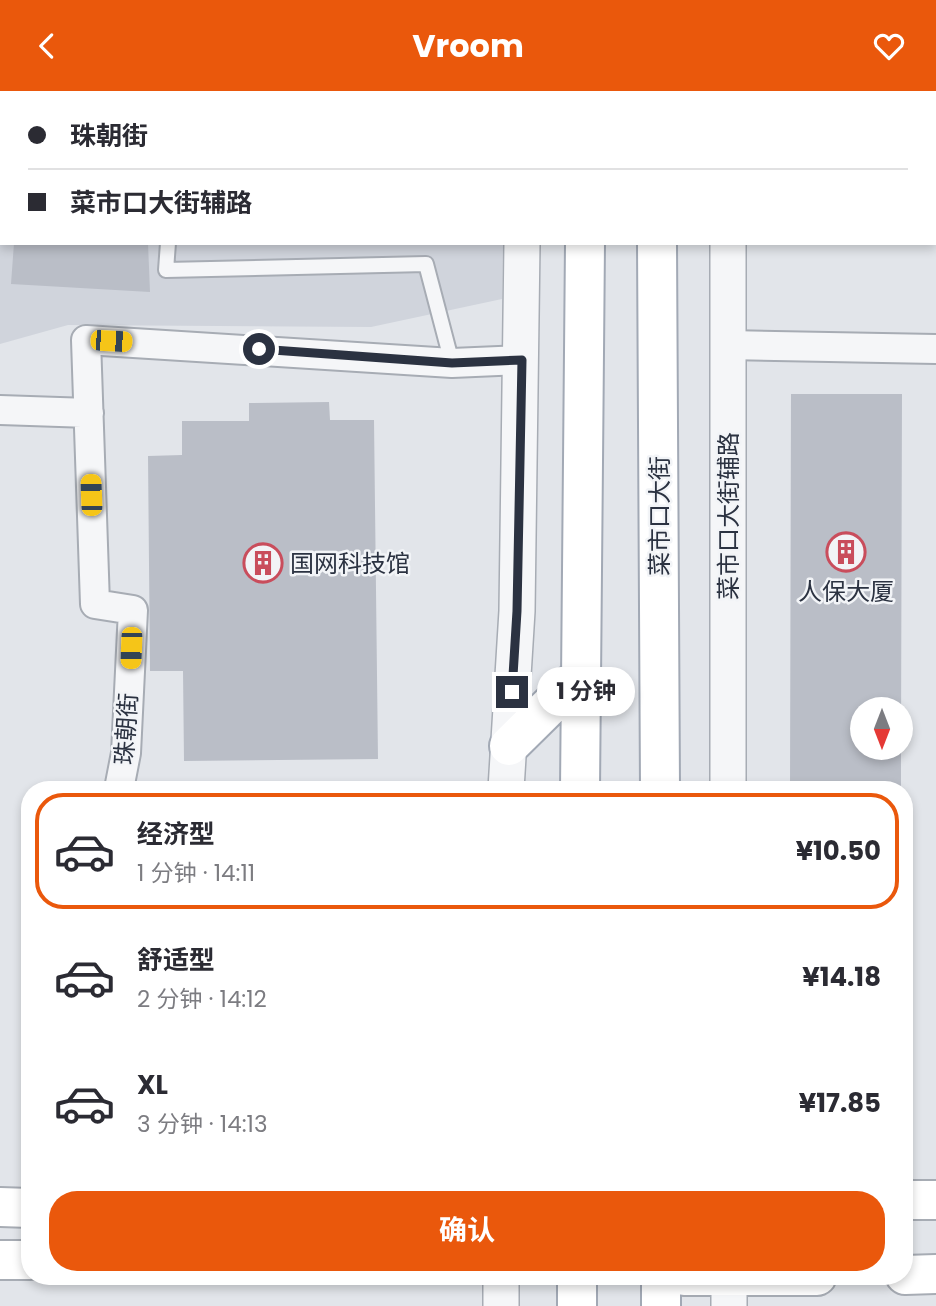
<!DOCTYPE html>
<html lang="zh">
<meta charset="utf-8">
<style>
body{margin:0;font-family:Poppins,"Noto Sans SC",sans-serif;background:#f2f2f3;color:#2b2b33;height:100vh;display:flex;flex-direction:column;font-size:26px;white-space:nowrap}
*{box-sizing:border-box;margin:0}
p{font-size:23px;color:#7c7c81}
.icon{flex:none;width:38px;height:38px;fill:none;stroke:currentColor;stroke-width:2;stroke-linecap:round;stroke-linejoin:round}
.map{position:relative;flex:1;overflow:hidden}
.drawer{position:absolute;left:21px;top:690px;width:892px;height:504px;display:flex;flex-direction:column;background:#fff;border-radius:28px;box-shadow:0 4px 10px #0003}
.drawer>*{flex:none}
.top-card{position:absolute;left:0px;top:0px;width:936px;height:154px;box-shadow:0 4px 10px #0003;display:grid;align-content:center;height:154px;padding:0 28px;background:#fff}
.needle{width:46px;rotate:180deg}
.fabs{position:absolute;left:850px;top:606px;display:grid;gap:14px}
.fabs a{display:grid;place-items:center;width:63px;height:63px;border-radius:50%;background:#fff;box-shadow:0 4px 10px #0003;font-size:35px}
.end{position:absolute;width:32px;height:32px;margin:-16px;border:9px solid #2b3241;background:#fff;box-shadow:0 0 0 4px #fff}
.from{border-radius:50%}
.bubble{position:absolute;height:49px;border-radius:24px;background:#fff;box-shadow:0 4px 10px #0003;font-size:23px;font-weight:700;line-height:49px;text-align:center}
.car{position:absolute;width:21px;height:42px;margin:-21px -10px;border-radius:9px;box-shadow:0 0 5px 2px #0007;background:linear-gradient(#f5c518 24%,#345 0 40%,#f5c518 0 76%,#345 0 86%,#f5c518 0)}
.top-card b{display:flex;align-items:center;gap:24px;height:66px;font-size:26px}
.top-card b+b{border-top:2px solid #e1e1e2}
.top-card i{width:18px;height:18px;background:#2b2b33}
ul{padding:12px 0 0;list-style:none}
li{display:flex;align-items:center;gap:21px;height:116px;margin:0 14px 10px;padding:0 14px;border:4px solid transparent;border-radius:28px}
li div{flex:1}
li b{display:block;font-size:26px}
li em{font-style:normal;font-weight:700}
li.on{border-color:#ea580c}
li>.icon{width:63px;height:63px;stroke-width:1.5}
.primary-button{display:flex;gap:14px;margin-top:auto;padding:14px 28px}
.primary-button a{flex:1;height:80px;border-radius:28px;background:#ea580c;color:#fff;font-size:28px;font-weight:700;line-height:80px;text-align:center}
header{display:flex;justify-content:space-between;align-items:center;height:91px;padding:0 28px;background:#ea580c;color:#fff;font-size:32px;font-weight:700}
.map>svg:first-child{display:block}
</style>
<header><svg class="icon" aria-label="back" viewBox="0 0 24 24"><path d="M15 5l-7 7 7 7"/></svg>Vroom<svg class="icon" aria-label="heart" viewBox="0 0 24 24"><path d="M12 20l-8-8c-3-5 5-10 8-4 3-6 11-1 8 4z"/></svg></header>
<div class="map">
<svg width="936" height="1215" viewBox="0 0 936 1215">
<rect width="100%" height="100%" fill="#e2e5ea"/>
<path fill="#d0d4dc" d="M 0,0 L 505,0 L 2,2 L 2,152 L 503,152 L 502,208 L 371,236 L 68,234 L 0,253 Z"/>
<path fill="#babec7" d="M 14,152 L 148,152 L 150,201 L 11,193 Z
M 791,303 L 902,303 L 901,652 L 901,618 L 863,618 L 863,656 L 901,656 L 901,698 L 790,698 Z
M 329,311 L 330,329 L 374,329 L 378,668 L 184,670 L 183,580 L 150,580 L 148,365 L 182,364 L 182,330 L 249,330 L 249,312 Z"/>
<g fill="none" stroke-linecap="round" stroke-linejoin="round">
<g stroke="#a7acb4" stroke-width="18">
<path id="service" d="M 0,8 L 2,8
M 168,152 L 166,179 L 426,173 L 452,272"/>
</g>
<g stroke="#a7acb4" stroke-width="32">
<path id="minor" d="M 728,254 L 936,258
M 0,319 L 89,322
M 119,698 L 126,662 L 133,519 L 95,513 L 86,249 L 452,272 L 522,269"/>
</g>
<g stroke="#a7acb4" stroke-width="38">
<path id="tertiary" d="M 727,0 L 727,2
M 522,2 L 522,0
M 728,152 L 728,698
M 506,698 L 517,520 L 522,152
M 501,1215 L 501,1185
M 729,1215 L 729,1185"/>
</g>
<g stroke="#a7acb4" stroke-width="42">
<path id="secondary" d="M 905,1109 L 936,1109
M 0,1116 L 30,1117
M 0,1169 L 30,1169
M 905,1184 L 936,1183
M 684,1185 L 817,1185"/>
</g>
<g stroke="#a2a9b5" stroke-width="42">
<path id="primary" d="M 587,2 L 587,0
M 658,2 L 658,0
M 657,152 L 660,698
M 509,655 L 581,584
M 580,698 L 585,152
M 577,1215 L 577,1185
M 661,1215 L 661,1185"/>
</g>
<use href="#service" stroke="#f5f6f8" stroke-width="14"/>
<use href="#minor" stroke="#f5f6f8" stroke-width="28"/>
<use href="#tertiary" stroke="#f5f6f8" stroke-width="35"/>
<use href="#secondary" stroke="#fff" stroke-width="38"/>
<use href="#primary" stroke="#fff" stroke-width="38"/>
</g>
<g fill="none" stroke-linecap="round" stroke-linejoin="round">
<path stroke="#2b3241" stroke-width="9" d="M 259,258 L 452,272 L 522,269 L 517,520 L 512,601"/>
</g>
<defs>
<g id="building-ring" transform="scale(2.0125)"><circle r="9.5" fill="#f2f4f7" stroke="#c94d5c" stroke-width="1.5"/><path d="M-4-6H4V6H1V3H-1V6H-4ZM-2.5-4.3h1.7v1.8h-1.7ZM.8-4.3h1.7v1.8H.8ZM-2.5-1h1.7V.8h-1.7ZM.8-1h1.7V.8H.8Z" fill="#c94d5c"/></g>
</defs>
<g fill-rule="evenodd">
<use href="#building-ring" x="846" y="461"/>
<use href="#building-ring" x="263" y="472"/>
</g>
<g text-anchor="middle" dominant-baseline="central" stroke-width="5" stroke-linejoin="round" paint-order="stroke">
<g font-size="24" fill="#2b3241" stroke="#f2f4f7">
<text transform="translate(659 425) rotate(-90)">菜市口大街</text>
<text transform="translate(728 425) rotate(-90)">菜市口大街辅路</text>
<text transform="translate(126 638) rotate(-86)">珠朝街</text>
</g>
<g font-size="24" fill="#2b3241" stroke="#f2f4f7" text-anchor="start">
<text x="290" y="472">国网科技馆</text>
<text x="846" y="500" text-anchor="middle">人保大厦</text>
</g>
</g>
</svg>
<div class="fabs">
<a><svg class="needle" viewBox="-14 -14 28 28"><path d="M0-13l5 13h-10z" fill="#e53935"/><path d="M0 13l5-13h-10z" fill="#7c7c81"/></svg></a>
</div>
<i class="end from" style="left:259px;top:258px"></i>
<i class="end" style="left:512px;top:601px"></i>
<div class="bubble" style="left:537px;top:576px;width:98px">1 分钟</div>
<i class="car" style="left:111px;top:250px;rotate:93deg"></i>
<i class="car" style="left:91px;top:404px;rotate:358deg"></i>
<i class="car" style="left:131px;top:557px;rotate:182deg"></i>
<div class="top-card">
<b><i class="from"></i>珠朝街</b>
<b><i></i>菜市口大街辅路</b>
</div>
<section class="drawer">
<ul>
<li class="on"><svg class="icon" aria-label="car" viewBox="0 0 24 24"><path d="M5 17H2v-5l4-1 3-4h7l3 4 3 1v5h-3M9 17h6M6 11h13"/><circle cx="7" cy="17" r="2"/><circle cx="17" cy="17" r="2"/></svg><div><b>经济型</b><p>1 分钟 · 14:11</p></div><em>¥10.50</em></li>
<li><svg class="icon" aria-label="car" viewBox="0 0 24 24"><path d="M5 17H2v-5l4-1 3-4h7l3 4 3 1v5h-3M9 17h6M6 11h13"/><circle cx="7" cy="17" r="2"/><circle cx="17" cy="17" r="2"/></svg><div><b>舒适型</b><p>2 分钟 · 14:12</p></div><em>¥14.18</em></li>
<li><svg class="icon" aria-label="car" viewBox="0 0 24 24"><path d="M5 17H2v-5l4-1 3-4h7l3 4 3 1v5h-3M9 17h6M6 11h13"/><circle cx="7" cy="17" r="2"/><circle cx="17" cy="17" r="2"/></svg><div><b>XL</b><p>3 分钟 · 14:13</p></div><em>¥17.85</em></li>
</ul>
<div class="primary-button"><a>确认</a></div>
</section>
</div>
